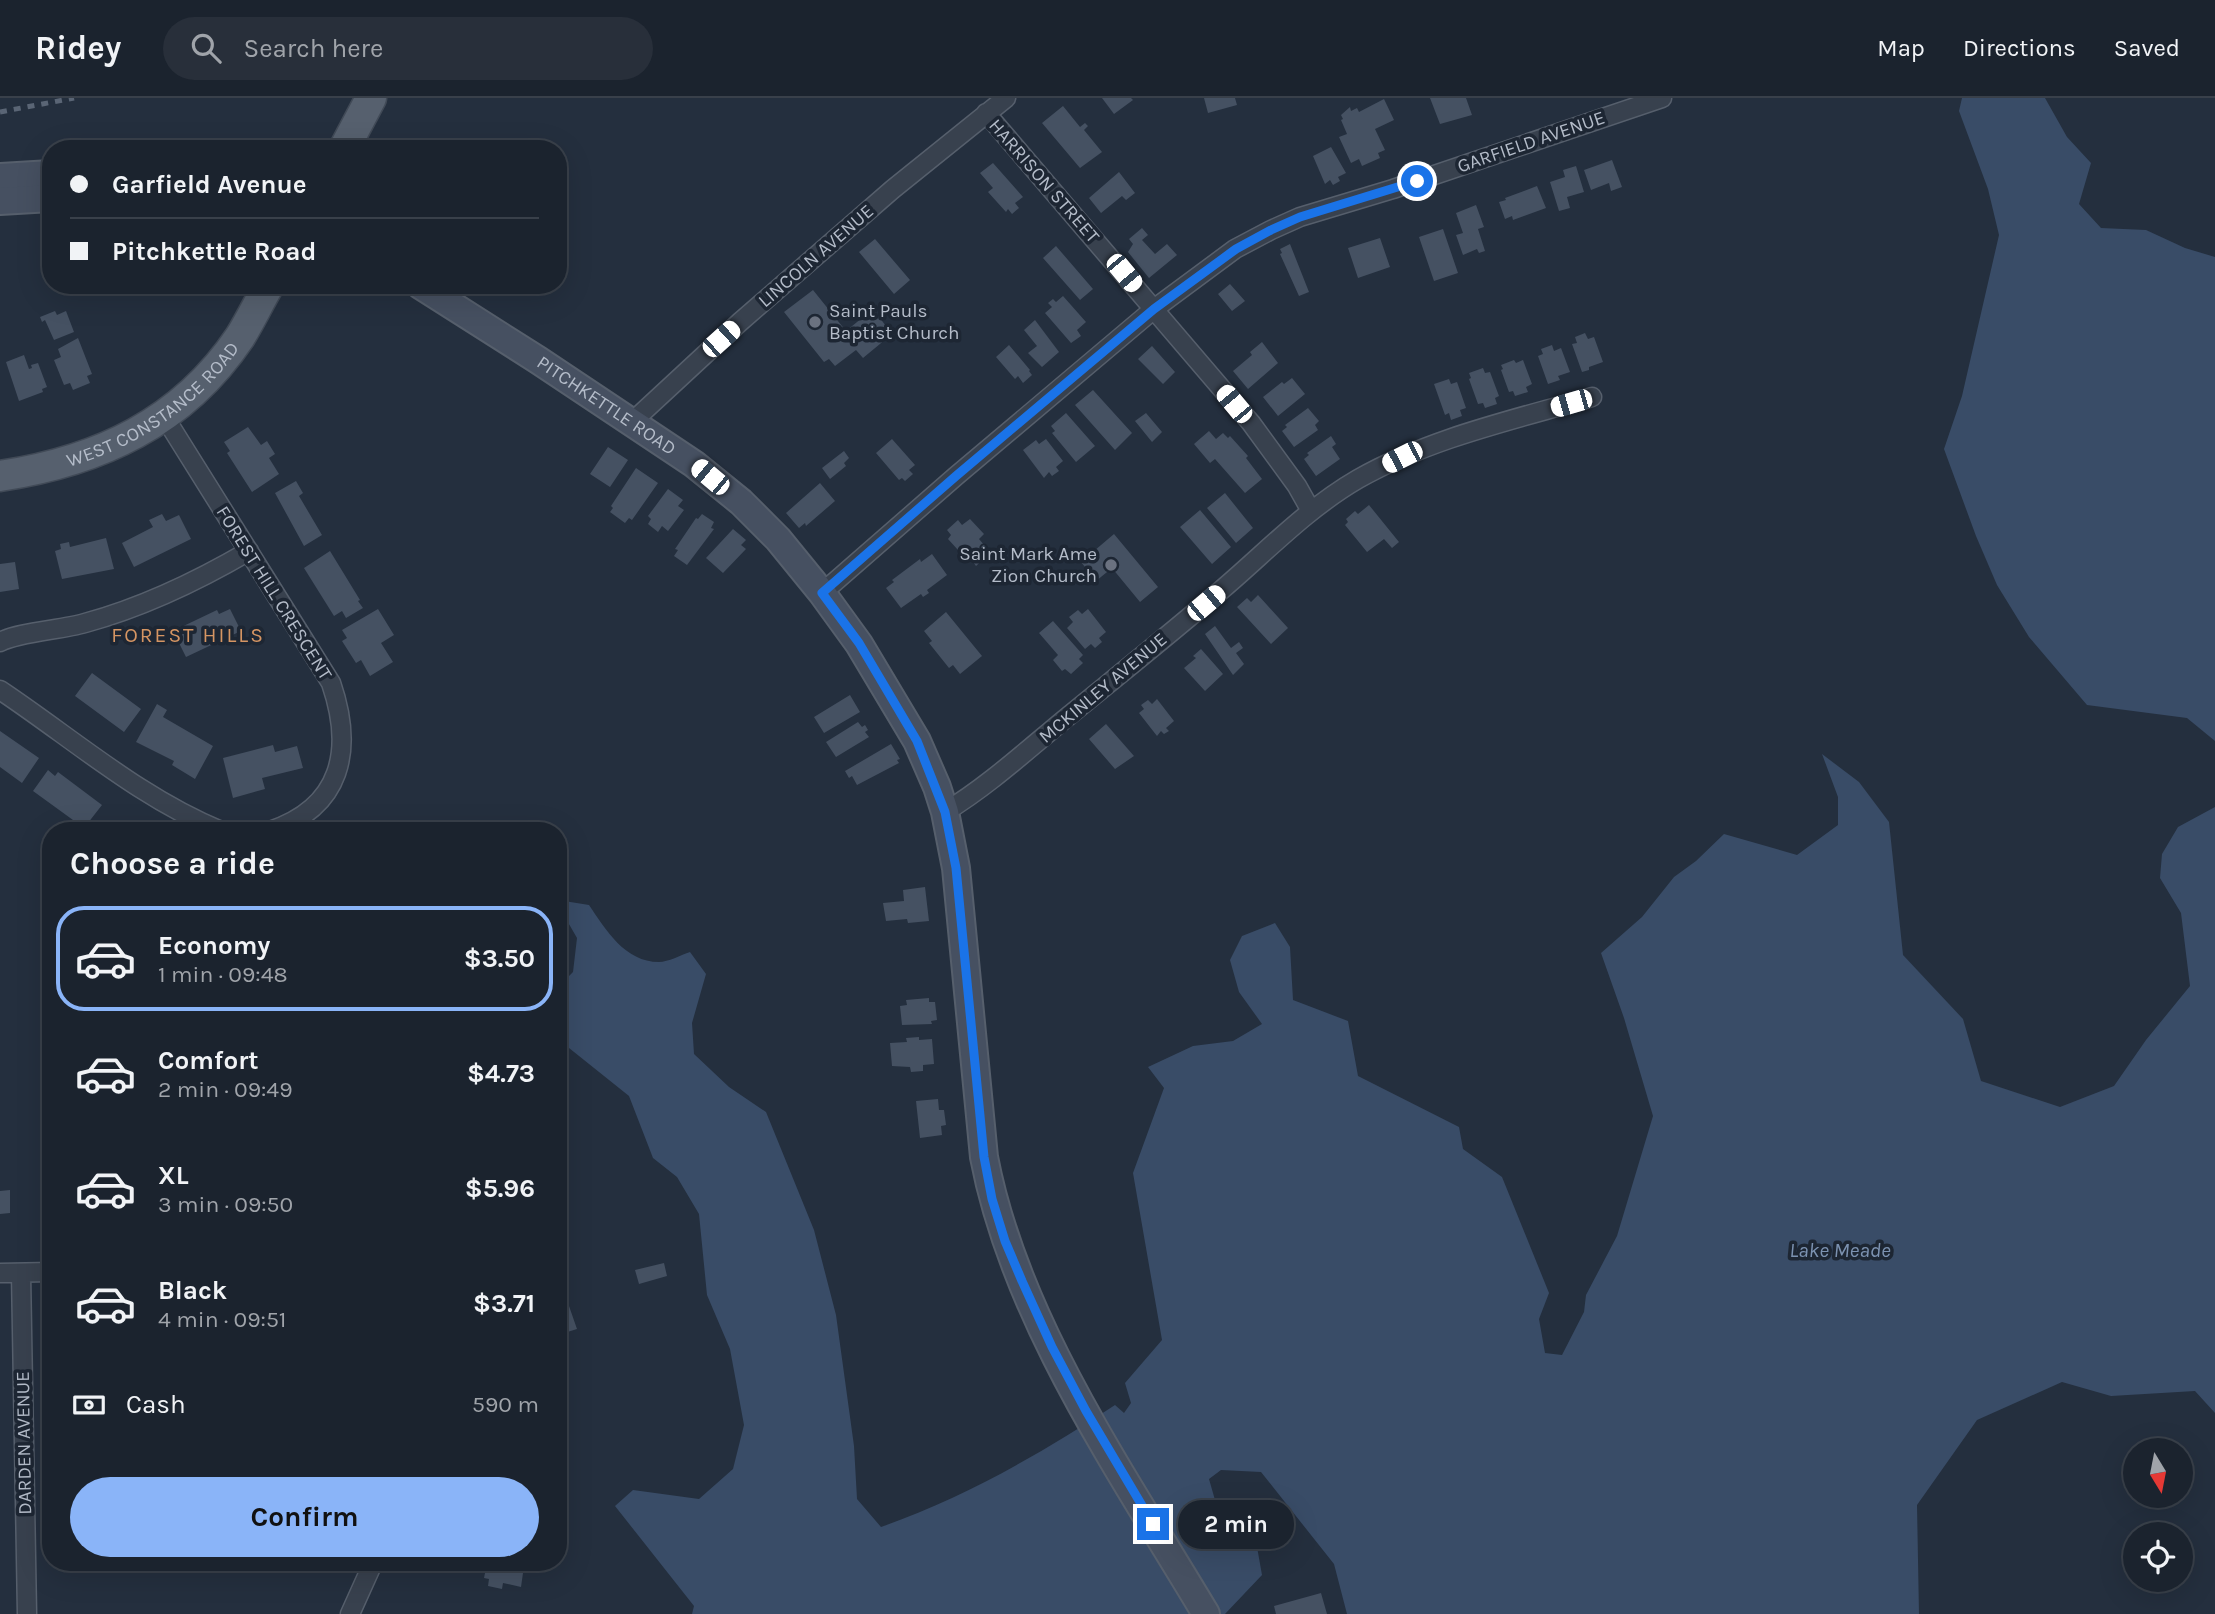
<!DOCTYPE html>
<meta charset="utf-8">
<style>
body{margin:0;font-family:Karla,sans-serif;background:#282f3a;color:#f1f3f6;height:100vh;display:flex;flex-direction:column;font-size:26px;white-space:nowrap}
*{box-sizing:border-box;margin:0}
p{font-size:23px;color:#a0a4aa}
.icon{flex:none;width:38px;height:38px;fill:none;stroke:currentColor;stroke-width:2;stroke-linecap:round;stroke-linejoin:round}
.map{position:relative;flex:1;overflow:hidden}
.drawer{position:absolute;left:42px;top:724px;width:525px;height:749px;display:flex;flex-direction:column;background:#1b232e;border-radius:28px;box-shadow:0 7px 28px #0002,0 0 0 2px #39404a}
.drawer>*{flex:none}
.banner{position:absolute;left:42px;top:42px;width:525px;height:154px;border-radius:28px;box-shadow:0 7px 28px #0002,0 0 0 2px #39404a;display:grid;align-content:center;height:154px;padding:0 28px;background:#1b232e}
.needle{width:46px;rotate:170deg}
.tools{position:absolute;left:2123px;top:1340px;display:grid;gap:14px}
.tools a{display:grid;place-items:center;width:70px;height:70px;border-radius:50%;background:#1b232e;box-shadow:0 7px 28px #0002,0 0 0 2px #39404a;font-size:35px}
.end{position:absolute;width:32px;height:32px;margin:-16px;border:9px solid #1a73e8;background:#fff;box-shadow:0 0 0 4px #fff}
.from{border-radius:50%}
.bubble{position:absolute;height:49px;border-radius:24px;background:#1b232e;box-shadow:0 7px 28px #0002,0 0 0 2px #39404a;font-size:23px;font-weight:700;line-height:49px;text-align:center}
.car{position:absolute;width:21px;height:42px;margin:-21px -10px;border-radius:9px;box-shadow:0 0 5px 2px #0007;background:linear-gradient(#fff 24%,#345 0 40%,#fff 0 76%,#345 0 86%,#fff 0)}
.banner b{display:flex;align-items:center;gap:24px;height:66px;font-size:26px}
.banner b+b{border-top:2px solid #39404a}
.banner i{width:18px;height:18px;background:#f1f3f6}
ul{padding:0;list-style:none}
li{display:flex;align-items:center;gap:21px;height:105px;margin:0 14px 10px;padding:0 14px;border:4px solid transparent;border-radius:28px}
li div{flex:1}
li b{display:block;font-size:26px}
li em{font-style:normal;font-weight:700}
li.current{border-color:#8ab4f8}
li>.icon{width:63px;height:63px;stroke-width:1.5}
h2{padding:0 28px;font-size:32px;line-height:84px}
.pay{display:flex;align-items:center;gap:18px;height:77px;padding:0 28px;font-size:26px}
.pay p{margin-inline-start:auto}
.cta{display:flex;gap:14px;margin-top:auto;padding:14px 28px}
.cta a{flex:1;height:80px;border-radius:42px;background:#8ab4f8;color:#111;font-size:28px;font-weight:700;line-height:80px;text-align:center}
header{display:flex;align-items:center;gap:42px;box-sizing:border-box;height:98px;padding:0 35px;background:#1b232e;border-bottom:2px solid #39404a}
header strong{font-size:33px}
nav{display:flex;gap:38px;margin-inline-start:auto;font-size:24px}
.search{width:490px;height:63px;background:#282f3a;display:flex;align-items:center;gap:18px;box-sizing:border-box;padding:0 24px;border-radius:38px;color:#a0a4aa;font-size:26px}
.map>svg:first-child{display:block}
</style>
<header>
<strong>Ridey</strong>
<div class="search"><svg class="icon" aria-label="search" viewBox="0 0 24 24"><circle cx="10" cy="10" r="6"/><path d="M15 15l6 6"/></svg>Search here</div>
<nav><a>Map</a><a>Directions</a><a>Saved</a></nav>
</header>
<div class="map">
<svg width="2215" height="1516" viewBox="0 0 2215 1516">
<rect width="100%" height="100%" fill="#242f3e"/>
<path fill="#394c67" d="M 1962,0 L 2045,0 L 2067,39 L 2091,65 L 2079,106 L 2101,130 L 2146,132 L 2185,150 L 2215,159 L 2215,643 L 2187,620 L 2087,607 L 2029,539 L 1997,487 L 1976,438 L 1944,351 L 1962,298 L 1999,137 L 1988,91 L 1959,13 Z
M 1822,656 L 1859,684 L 1889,724 L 1903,857 L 1963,921 L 1981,983 L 2060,1009 L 2114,988 L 2146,942 L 2190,888 L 2181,815 L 2160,780 L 2162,756 L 2178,729 L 2215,709 L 2215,1315 L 2195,1293 L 2111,1298 L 2062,1284 L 1977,1322 L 1917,1407 L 1919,1516 L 1347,1516 L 1334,1466 L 1261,1374 L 1221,1372 L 1209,1381 L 1215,1402 L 1254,1432 L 1262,1477 L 1225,1516 L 692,1516 L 694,1508 L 615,1408 L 633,1392 L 699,1401 L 733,1371 L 744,1327 L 730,1251 L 707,1197 L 699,1116 L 677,1079 L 653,1060 L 629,998 L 569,950 L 558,949 L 558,889 L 573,874 L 577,840 L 558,807 L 558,802 L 589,807 C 606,832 625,864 659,864 C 668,864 681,857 690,854 L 706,876 L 692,925 L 694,956 L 729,989 L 766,1014 L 814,1132 L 836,1217 L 854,1348 L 857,1401 L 881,1429 C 964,1400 1042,1355 1115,1307 L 1124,1315 L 1131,1305 L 1125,1285 L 1162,1242 L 1133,1075 L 1164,990 L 1148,969 L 1193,948 L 1233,943 L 1262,926 L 1239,894 L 1230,862 L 1242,838 L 1275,825 L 1290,849 L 1293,902 L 1348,923 L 1358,978 L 1459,1029 L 1463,1051 L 1502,1079 L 1549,1195 L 1539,1221 L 1545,1255 L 1562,1257 L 1584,1214 L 1586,1197 L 1617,1138 L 1653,1018 L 1624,920 L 1601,855 L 1642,819 L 1674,779 L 1696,763 L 1724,736 L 1797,757 L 1838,727 L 1838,699 Z"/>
<path fill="#455162" d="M 1102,0 L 1131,0 L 1133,2 L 1114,16 Z
M 1204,0 L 1235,0 L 1237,7 L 1208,15 Z
M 1430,0 L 1466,0 L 1472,17 L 1440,26 Z
M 1384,1 L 1394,22 L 1375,31 L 1385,52 L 1378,55 L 1380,60 L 1362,68 L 1359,61 L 1351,65 L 1339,39 L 1347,36 L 1341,22 L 1343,21 L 1341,17 L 1350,9 L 1351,13 L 1357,10 L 1359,14 Z
M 1063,8 L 1080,29 L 1085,25 L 1088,28 L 1084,32 L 1102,54 L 1080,70 L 1042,25 Z
M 1331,49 L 1346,75 L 1338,79 L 1340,83 L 1333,87 L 1330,82 L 1325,86 L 1313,58 Z
M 1612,62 L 1622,89 L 1611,93 L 1609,85 L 1591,92 L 1584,72 Z
M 993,65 L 1023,99 L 1015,105 L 1019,110 L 1012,116 L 1008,111 L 1006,114 L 988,94 L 993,90 L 980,75 Z
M 1576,68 L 1584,94 L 1567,99 L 1570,110 L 1559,113 L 1550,84 L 1565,79 L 1563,72 Z
M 1119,74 L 1135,95 L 1126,102 L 1122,98 L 1101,115 L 1089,100 Z
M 1537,88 L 1546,110 L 1513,122 L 1512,118 L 1505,121 L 1499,104 L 1506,102 L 1505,100 Z
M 1476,107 L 1484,129 L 1478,131 L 1485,153 L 1479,155 L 1477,151 L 1463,157 L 1456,137 L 1463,135 L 1456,115 Z
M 1142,130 L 1148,137 L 1142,142 L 1155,156 L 1167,146 L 1177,157 L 1149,180 L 1128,154 L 1133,146 L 1129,141 Z
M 1443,131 L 1458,175 L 1434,183 L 1419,139 Z
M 1380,140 L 1390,169 L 1358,180 L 1348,150 Z
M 875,141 L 910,182 L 894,196 L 859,154 Z
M 1290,146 L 1309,194 L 1299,198 L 1280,156 L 1282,155 L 1280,151 Z
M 1056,148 L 1093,191 L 1080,202 L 1043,160 Z
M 1230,186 L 1245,203 L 1232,213 L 1218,196 Z
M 813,192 L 846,233 L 873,211 L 892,236 L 863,260 L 856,252 L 835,268 L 829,261 L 824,264 L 784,214 Z
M 1063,198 L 1086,224 L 1077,232 L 1081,238 L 1071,245 L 1045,215 L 1052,209 L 1048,205 L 1053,201 L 1056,204 Z
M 55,213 L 57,217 L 66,213 L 74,234 L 54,242 L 45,222 L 42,224 L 40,219 Z
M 1035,222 L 1059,254 L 1042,269 L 1028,255 L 1037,248 L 1024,232 Z
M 1585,235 L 1588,241 L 1594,239 L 1603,264 L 1589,269 L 1589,272 L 1582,274 L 1572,246 L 1577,245 L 1575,239 Z
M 78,240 L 92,276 L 87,278 L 90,285 L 73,292 L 70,285 L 64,287 L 54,262 L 61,259 L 58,251 Z
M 1262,244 L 1278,265 L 1248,291 L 1233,273 L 1252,257 L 1250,254 Z
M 1009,247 L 1030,272 L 1029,273 L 1032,277 L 1023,285 L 1018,278 L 1015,281 L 996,259 Z
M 1552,247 L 1554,253 L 1561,250 L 1570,274 L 1558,278 L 1560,282 L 1548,286 L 1538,258 L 1543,256 L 1541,251 Z
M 1152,248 L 1175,274 L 1163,286 L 1138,261 Z
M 24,257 L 29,271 L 32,270 L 31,267 L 38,265 L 47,289 L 42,291 L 43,294 L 19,303 L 6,264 Z
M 1514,262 L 1516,265 L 1523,262 L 1532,286 L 1526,289 L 1528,294 L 1515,298 L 1513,293 L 1509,294 L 1501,272 L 1503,271 L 1501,267 Z
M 1483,270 L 1485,275 L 1490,274 L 1499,298 L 1495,300 L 1497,306 L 1485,310 L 1483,305 L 1478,306 L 1469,281 L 1471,280 L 1469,275 Z
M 1292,280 L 1305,296 L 1278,318 L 1263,299 L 1282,284 L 1284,286 Z
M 1449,281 L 1451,286 L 1457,284 L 1466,310 L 1460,312 L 1462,318 L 1451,322 L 1449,315 L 1445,317 L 1434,286 Z
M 1093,292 L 1132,335 L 1115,352 L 1075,307 Z
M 1308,310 L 1319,323 L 1315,327 L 1318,332 L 1294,349 L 1282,333 L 1287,329 L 1285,327 Z
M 1066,315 L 1095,348 L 1076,364 L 1052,335 L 1055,333 L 1051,328 Z
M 1146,315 L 1162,334 L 1152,344 L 1135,323 Z
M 248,329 L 261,347 L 267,343 L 275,356 L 269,360 L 279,376 L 252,394 L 227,355 L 230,353 L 224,344 Z
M 1209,333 L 1216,341 L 1223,335 L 1228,340 L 1230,338 L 1248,358 L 1246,360 L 1262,381 L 1245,395 L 1215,361 L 1210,365 L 1194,346 Z
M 1331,338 L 1336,346 L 1332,349 L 1340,361 L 1316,378 L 1304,361 L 1309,357 L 1307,355 Z
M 892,341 L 915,367 L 909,372 L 913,376 L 905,383 L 902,380 L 899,382 L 876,355 Z
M 1046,341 L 1063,363 L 1056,369 L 1059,373 L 1052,378 L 1049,374 L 1044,380 L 1023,352 L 1036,342 L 1039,346 Z
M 608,349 L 628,362 L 610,389 L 590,376 Z
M 844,353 L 849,360 L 844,365 L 846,368 L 830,381 L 822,370 Z
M 636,370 L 658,385 L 632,422 L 629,420 L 625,425 L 610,414 L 613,410 L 611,408 Z
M 296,383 L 303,395 L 299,398 L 322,437 L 304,448 L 275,395 Z
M 820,385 L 835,403 L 806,428 L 805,425 L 799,430 L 786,415 Z
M 668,391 L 683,402 L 678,408 L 684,412 L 668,433 L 662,428 L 658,434 L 648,426 L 651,421 L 648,418 Z
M 1225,395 L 1253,430 L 1236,445 L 1207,410 Z
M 1369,407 L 1399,444 L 1392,450 L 1384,441 L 1367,454 L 1345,427 L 1348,424 L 1346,421 L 1355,413 L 1358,416 Z
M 1200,412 L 1231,449 L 1212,466 L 1180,429 Z
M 162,416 L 166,423 L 179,417 L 191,441 L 134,469 L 122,445 L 153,429 L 149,422 Z
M 702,416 L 714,424 L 711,430 L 714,431 L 687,467 L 674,458 L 678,452 L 675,451 L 696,420 L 698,421 Z
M 970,421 L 984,436 L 979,441 L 985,448 L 982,451 L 988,457 L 976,468 L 971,461 L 968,463 L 948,441 L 951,437 L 947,432 L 958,422 L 962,427 Z
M 733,431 L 746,442 L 741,447 L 746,451 L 723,475 L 706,460 Z
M 1114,436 L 1158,489 L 1140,504 L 1112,470 L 1096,483 L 1081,464 Z
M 106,440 L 114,471 L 62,481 L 55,453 L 61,451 L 60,446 L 69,444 L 70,449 Z
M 330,453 L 360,502 L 358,503 L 363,510 L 346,520 L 342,513 L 334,518 L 304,470 Z
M 932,456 L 947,477 L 927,492 L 929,495 L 923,499 L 921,496 L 901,510 L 886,490 L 894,484 L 892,482 L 920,461 L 921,464 Z
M 15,464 L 19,491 L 0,494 L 0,466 Z
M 1258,497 L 1288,530 L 1271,546 L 1237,509 L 1247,500 L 1251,504 Z
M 230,511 L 241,533 L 186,559 L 173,533 L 217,512 L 219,516 Z
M 378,511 L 394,537 L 381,545 L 393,564 L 370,578 L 361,562 L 356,565 L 342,543 L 347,540 L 342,532 Z
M 1088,511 L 1106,534 L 1099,540 L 1102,544 L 1095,550 L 1091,546 L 1085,551 L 1067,530 L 1073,524 L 1069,519 L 1078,512 L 1082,516 Z
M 946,514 L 982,558 L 960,576 L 953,567 L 949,570 L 929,545 L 932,543 L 924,533 Z
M 1053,523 L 1083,557 L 1079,561 L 1083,565 L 1071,576 L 1065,571 L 1062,573 L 1053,562 L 1058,557 L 1039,535 Z
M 1215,528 L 1231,550 L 1239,544 L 1243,550 L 1236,555 L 1244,566 L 1233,577 L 1205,536 Z
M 1201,551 L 1223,576 L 1205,593 L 1184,570 L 1196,560 L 1193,558 Z
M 92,575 L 141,611 L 124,634 L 75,598 Z
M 850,597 L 860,614 L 824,635 L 814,619 Z
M 1157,601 L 1174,623 L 1166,630 L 1169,633 L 1164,636 L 1161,633 L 1157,638 L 1139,615 L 1144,611 L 1141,607 L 1148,602 L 1152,606 Z
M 157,606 L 167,612 L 163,619 L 213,648 L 195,681 L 172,667 L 174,663 L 136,644 Z
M 858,624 L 862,629 L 865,627 L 868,632 L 865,634 L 869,639 L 836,659 L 826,644 Z
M 1106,626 L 1134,658 L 1115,671 L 1089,641 Z
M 0,633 L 39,660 L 22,685 L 0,669 Z
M 891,646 L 900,661 L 897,662 L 899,665 L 857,687 L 852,678 L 849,680 L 845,673 Z
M 273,647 L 275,654 L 297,648 L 303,670 L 262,680 L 265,691 L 233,700 L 223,660 Z
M 48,672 L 55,678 L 58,674 L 102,707 L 84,730 L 33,693 Z
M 106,722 L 117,728 L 127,733 L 99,733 Z
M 396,722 L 405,733 L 381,733 Z
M 925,789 L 929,823 L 908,825 L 907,821 L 886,823 L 883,805 L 904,803 L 903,792 Z
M 929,900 L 929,904 L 935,904 L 937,922 L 931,923 L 932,926 L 902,927 L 900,908 L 907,907 L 906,902 Z
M 919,939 L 919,942 L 932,941 L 934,966 L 923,967 L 923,973 L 911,974 L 910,969 L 892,968 L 890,945 L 907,944 L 906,940 Z
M 938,1001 L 939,1012 L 944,1012 L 946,1027 L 941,1028 L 942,1037 L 920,1040 L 916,1003 Z
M 10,1092 L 10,1115 L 0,1116 L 0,1093 Z
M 664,1165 L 667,1178 L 639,1186 L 635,1172 Z
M 569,1208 L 577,1231 L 558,1237 L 558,1212 Z
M 487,1465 L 521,1465 L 519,1475 L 523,1475 L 521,1489 L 503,1485 L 502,1491 L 488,1488 L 489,1481 L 484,1480 Z
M 1321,1495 L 1327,1516 L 1276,1516 L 1274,1508 Z"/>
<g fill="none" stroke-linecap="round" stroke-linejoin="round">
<g stroke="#565f6c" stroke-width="12">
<path id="lane" d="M 304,718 L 314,733"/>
</g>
<g stroke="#565f6c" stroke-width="21">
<path id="street" d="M 986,15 L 1251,325 L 1297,388 L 1311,413
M 164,318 L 331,585 C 354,652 342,709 270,733
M 632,324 L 740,224 L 893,91 L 1006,0
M 822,495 L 956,378 L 1154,211 L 1235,151 L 1271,132 L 1300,119 L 1393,91 L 1662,0
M 0,544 C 19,534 61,532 85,525 C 144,509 196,484 249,453
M 0,592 C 72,640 140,700 221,733
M 945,714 C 988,688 1027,652 1066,620 C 1120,576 1174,533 1226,488 C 1269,451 1308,410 1358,381 C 1430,340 1513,322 1592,299
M 0,1175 L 51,1174
M 21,1175 L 27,1516
M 350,1516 L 373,1465"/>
</g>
<g stroke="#565f6c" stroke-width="30">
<g id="secondary">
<path d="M 0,79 L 51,76"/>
<path d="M 0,103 L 51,100"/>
<path id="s1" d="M 420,187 L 538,262 L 694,366 L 741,404 L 778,441 L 822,495 L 859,546 L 917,643 L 937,689 L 945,714 L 956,770 L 984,1059 C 1015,1222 1122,1375 1206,1516"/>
</g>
</g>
<g stroke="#414a57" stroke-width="33">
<g id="primary">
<path d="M 344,51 L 371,0"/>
<path id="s2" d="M 0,378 C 99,363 182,325 240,239 C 250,223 259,204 269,187"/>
</g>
</g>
<use href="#lane" stroke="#38414e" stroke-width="9"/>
<use href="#street" stroke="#38414e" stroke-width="18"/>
<use href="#secondary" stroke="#465061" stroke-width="26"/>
<use href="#primary" stroke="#56606e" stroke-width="30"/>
<path stroke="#5a6575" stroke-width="5" stroke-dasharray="7 7" stroke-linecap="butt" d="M 0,14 L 74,0"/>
</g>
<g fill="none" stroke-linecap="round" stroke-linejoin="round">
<path stroke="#1a73e8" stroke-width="9" d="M 1153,1426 L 1086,1313 L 1052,1249 L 1022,1183 L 1005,1143 L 992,1101 L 984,1059 L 956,770 L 945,714 L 917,643 L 859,545 L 822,495 L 956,378 L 1154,211 L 1236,151 L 1271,132 L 1300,119 L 1417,83"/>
</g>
<g fill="#6b7280" stroke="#1d2633" stroke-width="2.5">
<circle cx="815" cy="224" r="7"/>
<circle cx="1111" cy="467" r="7"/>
</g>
<g text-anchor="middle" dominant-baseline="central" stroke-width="7" stroke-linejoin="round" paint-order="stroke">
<g font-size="19" fill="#b4bcc9" stroke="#1d2633">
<text transform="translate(1531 44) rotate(-19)">GARFIELD AVENUE</text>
<text transform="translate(1044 83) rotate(49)">HARRISON STREET</text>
<text transform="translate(816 158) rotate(-41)">LINCOLN AVENUE</text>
<text stroke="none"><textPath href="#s2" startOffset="173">WEST CONSTANCE ROAD</textPath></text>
<text stroke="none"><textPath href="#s1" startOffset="222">PITCHKETTLE ROAD</textPath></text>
<text transform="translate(274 495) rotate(58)">FOREST HILL CRESCENT</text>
<text transform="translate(1103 590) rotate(-40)">MCKINLEY AVENUE</text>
<text transform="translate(24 1345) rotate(-91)">DARDEN AVENUE</text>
</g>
<g font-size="19" fill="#b4bcc9" stroke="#1d2633" text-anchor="start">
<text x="829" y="213">Saint Pauls<tspan x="829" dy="22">Baptist Church</tspan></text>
<text x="1097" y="456" text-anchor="end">Saint Mark Ame<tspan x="1097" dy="22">Zion Church</tspan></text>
</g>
<g font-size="21" letter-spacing="2" fill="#d59563" stroke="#1d2633">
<text x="188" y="537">FOREST HILLS</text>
</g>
<g font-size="21" font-style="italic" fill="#7c92b1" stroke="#1d2633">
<text x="1840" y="1152">Lake Meade</text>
</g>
</g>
</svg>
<div class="tools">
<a><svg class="needle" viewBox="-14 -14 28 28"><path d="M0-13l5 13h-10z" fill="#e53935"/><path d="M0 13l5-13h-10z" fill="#a0a4aa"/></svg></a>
<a><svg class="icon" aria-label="locate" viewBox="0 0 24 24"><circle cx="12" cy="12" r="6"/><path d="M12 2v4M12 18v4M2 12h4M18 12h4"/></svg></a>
</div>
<i class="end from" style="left:1417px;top:83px"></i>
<i class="end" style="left:1153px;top:1426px"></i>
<div class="bubble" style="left:1178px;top:1402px;width:116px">2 min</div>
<i class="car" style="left:1124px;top:175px;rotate:140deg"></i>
<i class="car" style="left:721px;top:241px;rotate:48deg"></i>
<i class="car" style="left:1571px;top:305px;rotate:254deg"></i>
<i class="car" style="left:1234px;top:306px;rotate:320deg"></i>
<i class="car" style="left:1402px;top:359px;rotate:243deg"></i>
<i class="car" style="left:710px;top:379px;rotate:310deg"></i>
<i class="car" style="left:1206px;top:505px;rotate:50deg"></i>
<div class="banner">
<b><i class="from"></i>Garfield Avenue</b>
<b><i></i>Pitchkettle Road</b>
</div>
<section class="drawer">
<h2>Choose a ride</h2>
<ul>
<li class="current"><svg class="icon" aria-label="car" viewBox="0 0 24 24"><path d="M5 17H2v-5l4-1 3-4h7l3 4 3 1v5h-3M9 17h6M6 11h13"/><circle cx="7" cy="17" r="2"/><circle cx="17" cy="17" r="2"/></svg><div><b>Economy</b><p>1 min · 09:48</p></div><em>$3.50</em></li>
<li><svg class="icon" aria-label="car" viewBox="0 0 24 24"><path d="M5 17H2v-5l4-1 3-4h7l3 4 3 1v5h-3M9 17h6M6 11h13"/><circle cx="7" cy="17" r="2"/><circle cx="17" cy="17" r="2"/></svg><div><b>Comfort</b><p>2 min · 09:49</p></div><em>$4.73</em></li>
<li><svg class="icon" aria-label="car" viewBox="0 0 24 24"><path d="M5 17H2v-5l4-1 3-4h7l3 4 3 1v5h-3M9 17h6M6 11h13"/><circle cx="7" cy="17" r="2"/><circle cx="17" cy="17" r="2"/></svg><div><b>XL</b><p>3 min · 09:50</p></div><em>$5.96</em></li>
<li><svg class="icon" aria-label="car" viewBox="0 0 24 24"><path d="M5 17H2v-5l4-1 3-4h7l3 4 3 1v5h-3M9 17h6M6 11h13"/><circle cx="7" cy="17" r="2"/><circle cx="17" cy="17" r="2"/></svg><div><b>Black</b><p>4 min · 09:51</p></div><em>$3.71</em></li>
</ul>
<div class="pay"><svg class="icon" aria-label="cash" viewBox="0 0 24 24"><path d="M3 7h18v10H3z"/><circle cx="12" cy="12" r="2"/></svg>Cash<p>590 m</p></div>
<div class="cta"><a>Confirm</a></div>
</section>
</div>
